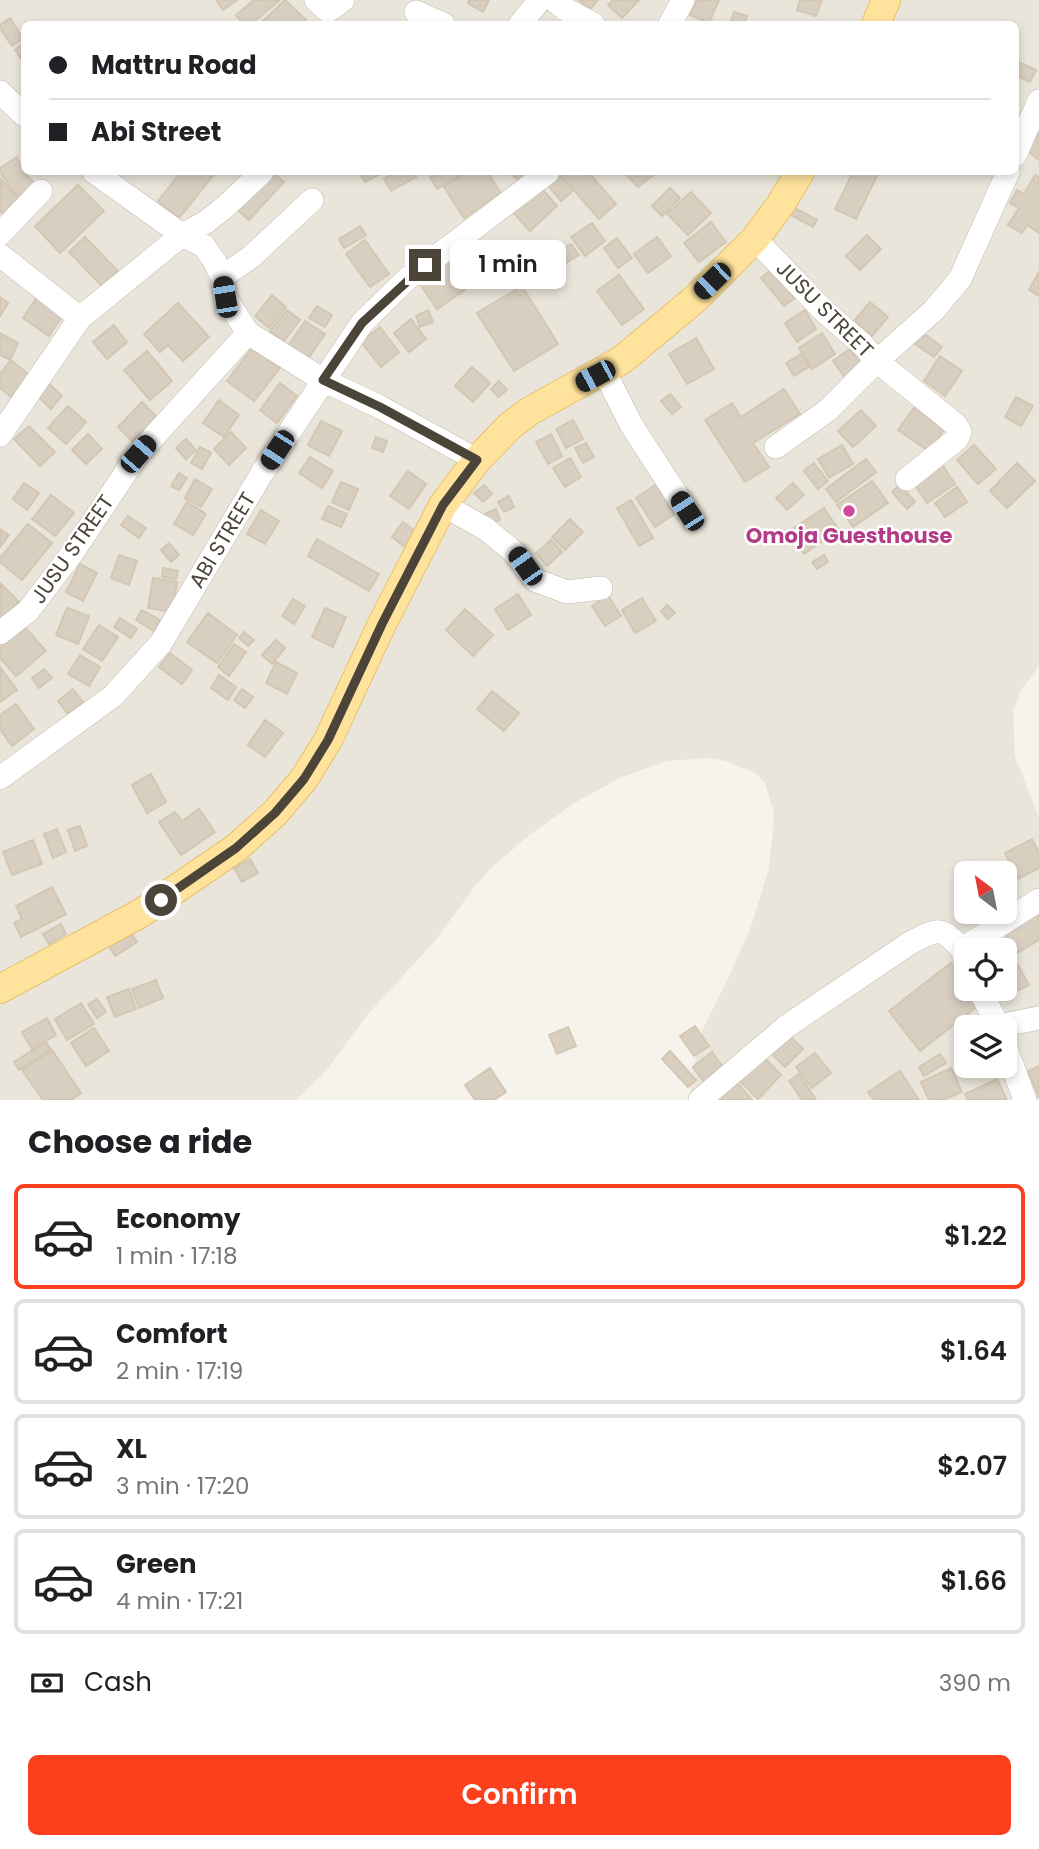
<!DOCTYPE html>
<meta charset="utf-8">
<style>
body{margin:0;font-family:Poppins,sans-serif;background:#f2f2f2;color:#202124;height:100vh;display:flex;flex-direction:column;font-size:26px;white-space:nowrap}
*{box-sizing:border-box;margin:0}
p{font-size:23px;color:#757577}
.icon{flex:none;width:38px;height:38px;fill:none;stroke:currentColor;stroke-width:2;stroke-linecap:round;stroke-linejoin:round}
.map{position:relative;height:1100px;overflow:hidden}
.side{display:flex;flex-direction:column;background:#fff;flex:1}
.side>*{flex:none}
.hud{position:absolute;left:21px;top:21px;width:998px;height:154px;border-radius:10px;box-shadow:0 4px 10px #0003;display:grid;align-content:center;height:154px;padding:0 28px;background:#fff}
.needle{width:46px;rotate:328deg}
.controls{position:absolute;left:954px;top:861px;display:grid;gap:14px}
.controls a{display:grid;place-items:center;width:63px;height:63px;border-radius:10px;background:#fff;box-shadow:0 4px 10px #0003;font-size:35px}
.end{position:absolute;width:32px;height:32px;margin:-16px;border:9px solid #4b4439;background:#fff;box-shadow:0 0 0 4px #fff}
.from{border-radius:50%}
.bubble{position:absolute;height:49px;border-radius:10px;background:#fff;box-shadow:0 4px 10px #0003;font-size:23px;font-weight:600;line-height:49px;text-align:center}
.car{position:absolute;width:21px;height:42px;margin:-21px -10px;border-radius:9px;box-shadow:0 0 5px 2px #0007;background:linear-gradient(#222 24%,#8ab4d8 0 40%,#222 0 76%,#8ab4d8 0 86%,#222 0)}
.hud b{display:flex;align-items:center;gap:24px;height:66px;font-size:26px}
.hud b+b{border-top:2px solid #e0e0e0}
.hud i{width:18px;height:18px;background:#202124}
ul{padding:0;list-style:none}
li{display:flex;align-items:center;gap:21px;height:105px;margin:0 14px 10px;padding:0 14px;border:4px solid #e0e0e0;border-radius:10px}
li div{flex:1}
li b{display:block;font-size:26px}
li em{font-style:normal;font-weight:600}
li.active{border-color:#fc3f1d}
li>.icon{width:63px;height:63px;stroke-width:1.5}
h2{padding:0 28px;font-size:32px;line-height:84px}
.pay{display:flex;align-items:center;gap:18px;height:77px;padding:0 28px;font-size:26px}
.pay p{margin-inline-start:auto}
.cta{display:flex;gap:14px;margin-top:auto;padding:14px 28px}
.cta a{flex:1;height:80px;border-radius:10px;background:#fc3f1d;color:#fff;font-size:28px;font-weight:600;line-height:80px;text-align:center}
.map>svg:first-child{display:block}
</style>
<div class="map">
<svg width="1039" height="1100" viewBox="0 0 1039 1100">
<rect width="100%" height="100%" fill="#f6f3ec"/>
<path fill="#eae5da" fill-rule="evenodd" d="M 0,0 L 1039,0 L 1039,666 L 1020,692 L 1013,712 L 1015,756 L 1039,818 L 1039,1100 L 690,1100 L 692,1073 L 702,1031 L 732,970 L 750,929 L 769,869 L 773,830 L 774,813 L 765,783 L 755,773 L 726,761 L 708,758 L 667,761 L 622,777 L 576,802 L 532,833 L 492,867 L 476,885 L 434,942 L 367,1015 L 326,1071 L 296,1100 L 0,1100 ZM 24,24 L 1015,24 L 1015,172 L 24,172 ZM 966,873 L 1004,873 L 1004,912 L 966,912 ZM 966,950 L 1004,950 L 1004,989 L 966,989 ZM 966,1027 L 1004,1027 L 1004,1066 L 966,1066 Z"/>
<path fill="#d8cfc1" stroke="#d3c7b4" stroke-width="2" d="M 216,0 L 237,0 L 223,10 Z
M 254,0 L 280,0 L 251,24 L 244,24 L 236,15 Z
M 285,0 L 306,20 L 301,24 L 265,24 L 262,22 Z
M 469,0 L 489,0 L 483,12 L 468,3 Z
M 579,0 L 598,0 L 590,9 Z
M 613,0 L 639,0 L 622,18 L 608,5 Z
M 697,0 L 719,0 L 709,23 L 690,15 Z
M 800,0 L 822,0 L 816,16 L 797,10 Z
M 734,12 L 747,16 L 744,24 L 730,24 Z
M 10,18 L 23,38 L 12,46 L 0,28 L 0,25 Z
M 24,43 L 24,59 L 22,60 L 15,50 Z
M 1016,61 L 1036,70 L 1030,82 L 1015,75 Z
M 1039,133 L 1039,160 L 1025,149 Z
M 17,157 L 24,172 L 36,185 L 17,197 L 0,172 L 0,168 Z
M 181,172 L 216,172 L 179,218 L 158,201 Z
M 272,172 L 284,182 L 249,220 L 236,209 Z
M 359,172 L 384,172 L 365,182 Z
M 397,172 L 413,172 L 416,177 L 391,191 L 384,179 Z
M 438,172 L 465,172 L 437,189 L 430,177 Z
M 467,172 L 487,172 L 501,193 L 464,218 L 444,187 Z
M 508,172 L 527,172 L 520,181 Z
M 557,172 L 573,191 L 561,201 L 545,182 Z
M 560,172 L 588,172 L 616,204 L 599,219 L 559,173 Z
M 627,172 L 657,172 L 638,187 L 625,173 Z
M 853,172 L 879,172 L 856,219 L 835,209 Z
M 1035,175 L 1039,177 L 1039,233 L 1027,225 L 1022,233 L 1008,225 L 1019,208 L 1010,203 L 1017,190 L 1024,194 Z
M 1,179 L 20,202 L 3,215 L 0,210 Z
M 538,184 L 557,206 L 530,231 L 510,209 Z
M 78,185 L 104,211 L 60,253 L 35,226 Z
M 670,188 L 680,198 L 662,216 L 652,206 Z
M 691,192 L 711,213 L 688,235 L 667,214 Z
M 793,207 L 817,220 L 813,227 L 789,214 Z
M 711,222 L 726,242 L 699,262 L 684,243 Z
M 592,223 L 605,241 L 585,256 L 571,237 Z
M 360,226 L 366,235 L 344,248 L 339,239 Z
M 867,235 L 881,249 L 860,270 L 846,256 Z
M 85,237 L 118,271 L 102,286 L 69,252 Z
M 657,237 L 671,256 L 648,273 L 634,254 Z
M 617,238 L 632,258 L 618,268 L 604,248 Z
M 365,240 L 389,274 L 370,287 L 346,254 Z
M 571,244 L 579,255 L 559,267 L 552,256 Z
M 447,262 L 465,290 L 437,309 L 420,284 L 431,277 L 429,273 Z
M 771,270 L 795,298 L 784,306 L 761,278 Z
M 1039,272 L 1039,296 L 1029,290 Z
M 619,275 L 644,309 L 622,325 L 597,291 Z
M 522,286 L 558,344 L 514,371 L 477,313 Z
M 272,295 L 286,307 L 269,328 L 255,316 Z
M 0,297 L 8,303 L 0,316 Z
M 37,297 L 63,315 L 49,336 L 23,318 Z
M 870,302 L 888,317 L 872,336 L 854,321 Z
M 178,303 L 209,337 L 183,361 L 168,345 L 160,352 L 144,334 Z
M 317,306 L 332,315 L 325,327 L 309,318 Z
M 287,310 L 300,320 L 283,342 L 270,331 Z
M 428,310 L 433,322 L 420,327 L 416,316 Z
M 805,310 L 816,329 L 797,342 L 785,323 Z
M 411,319 L 426,339 L 409,352 L 394,333 Z
M 305,321 L 325,334 L 308,359 L 288,346 Z
M 114,325 L 127,342 L 107,359 L 93,342 Z
M 380,327 L 399,352 L 381,367 L 361,342 Z
M 0,333 L 18,343 L 10,360 L 0,355 Z
M 822,333 L 835,354 L 812,369 L 799,348 Z
M 923,333 L 942,347 L 934,357 L 915,344 Z
M 696,338 L 714,369 L 687,384 L 669,354 Z
M 253,347 L 280,368 L 254,401 L 227,381 Z
M 850,349 L 863,367 L 846,379 L 833,361 Z
M 147,351 L 172,381 L 150,400 L 124,370 Z
M 801,354 L 809,367 L 794,376 L 786,363 Z
M 940,356 L 962,371 L 945,396 L 924,381 Z
M 11,360 L 29,375 L 11,397 L 0,388 L 0,374 Z
M 472,367 L 490,383 L 473,402 L 455,386 Z
M 45,380 L 62,396 L 51,409 L 34,393 Z
M 499,381 L 507,390 L 498,397 L 491,389 Z
M 280,383 L 297,396 L 277,423 L 260,410 Z
M 784,389 L 800,414 L 753,443 L 769,467 L 745,482 L 705,420 L 732,403 L 741,417 Z
M 670,394 L 681,407 L 672,414 L 661,401 Z
M 1016,397 L 1033,406 L 1021,426 L 1005,417 Z
M 219,400 L 239,415 L 224,437 L 203,423 Z
M 142,402 L 157,417 L 133,442 L 118,427 Z
M 68,406 L 86,422 L 66,444 L 48,428 Z
M 914,408 L 944,430 L 929,451 L 898,430 Z
M 861,410 L 876,426 L 853,447 L 838,431 Z
M 573,420 L 583,439 L 566,448 L 556,429 Z
M 321,421 L 342,431 L 329,456 L 308,445 Z
M 29,426 L 55,452 L 40,466 L 14,439 Z
M 231,432 L 246,448 L 229,465 L 214,449 Z
M 88,434 L 102,449 L 86,464 L 72,450 Z
M 551,434 L 562,456 L 548,464 L 536,442 Z
M 376,437 L 387,441 L 383,452 L 372,448 Z
M 186,439 L 196,450 L 186,459 L 176,448 Z
M 586,443 L 594,457 L 583,463 L 575,448 Z
M 842,445 L 853,464 L 829,478 L 818,459 Z
M 974,445 L 996,469 L 978,484 L 957,460 Z
M 200,447 L 211,453 L 202,469 L 191,463 Z
M 310,457 L 333,471 L 322,488 L 299,473 Z
M 570,458 L 581,477 L 565,487 L 553,468 Z
M 866,459 L 876,472 L 836,502 L 826,489 Z
M 814,463 L 828,481 L 818,489 L 804,471 Z
M 941,463 L 955,484 L 927,503 L 913,482 Z
M 1017,463 L 1035,481 L 1007,508 L 990,491 Z
M 408,471 L 426,484 L 409,509 L 390,496 Z
M 179,473 L 187,478 L 179,490 L 171,486 Z
M 195,479 L 212,489 L 201,507 L 185,498 Z
M 872,481 L 888,503 L 853,527 L 837,505 Z
M 341,482 L 358,489 L 349,510 L 332,502 Z
M 660,482 L 679,511 L 655,527 L 636,498 Z
M 24,483 L 39,493 L 27,510 L 13,499 Z
M 793,483 L 804,495 L 787,510 L 776,498 Z
M 484,485 L 492,494 L 483,502 L 474,493 Z
M 900,485 L 915,502 L 907,509 L 892,492 Z
M 957,487 L 967,502 L 945,517 L 935,503 Z
M 51,495 L 74,513 L 55,536 L 32,519 Z
M 509,496 L 514,507 L 504,512 L 498,502 Z
M 631,500 L 653,538 L 639,546 L 617,508 Z
M 187,502 L 206,514 L 193,535 L 174,524 Z
M 328,506 L 347,514 L 341,527 L 322,519 Z
M 824,508 L 839,530 L 804,554 L 788,532 Z
M 496,509 L 500,520 L 490,524 L 485,514 Z
M 261,510 L 279,521 L 265,544 L 247,534 Z
M 128,516 L 146,528 L 139,538 L 121,525 Z
M 570,519 L 583,532 L 565,550 L 552,537 Z
M 403,522 L 416,532 L 405,547 L 392,537 Z
M 28,524 L 52,543 L 22,580 L 0,562 L 0,558 Z
M 0,529 L 9,535 L 0,547 Z
M 317,539 L 379,574 L 369,591 L 308,556 Z
M 551,540 L 562,552 L 547,566 L 536,553 Z
M 169,543 L 179,555 L 171,562 L 161,550 Z
M 119,555 L 137,561 L 129,585 L 111,578 Z
M 824,555 L 828,562 L 817,569 L 812,562 Z
M 80,564 L 97,573 L 83,601 L 66,592 Z
M 163,568 L 178,571 L 176,579 L 162,577 Z
M 153,578 L 177,582 L 172,612 L 148,608 Z
M 1,584 L 19,602 L 2,619 L 0,617 Z
M 518,594 L 531,615 L 508,630 L 495,609 Z
M 608,595 L 621,616 L 605,626 L 592,606 Z
M 642,598 L 656,621 L 635,633 L 622,610 Z
M 293,599 L 305,606 L 294,624 L 282,616 Z
M 667,605 L 675,613 L 668,619 L 661,611 Z
M 67,608 L 89,616 L 78,644 L 56,635 Z
M 325,608 L 346,617 L 333,647 L 312,637 Z
M 465,609 L 493,635 L 473,656 L 446,630 Z
M 142,610 L 160,620 L 154,631 L 136,620 Z
M 208,613 L 237,635 L 217,663 L 187,642 Z
M 120,618 L 137,629 L 131,638 L 114,627 Z
M 21,623 L 46,651 L 16,676 L 0,658 L 0,641 Z
M 99,625 L 118,637 L 102,661 L 83,649 Z
M 244,632 L 254,640 L 248,646 L 239,638 Z
M 276,640 L 285,648 L 272,664 L 262,655 Z
M 234,644 L 246,652 L 229,676 L 218,667 Z
M 170,653 L 192,670 L 182,684 L 159,667 Z
M 80,655 L 100,667 L 89,686 L 68,674 Z
M 276,662 L 297,673 L 287,694 L 266,683 Z
M 0,667 L 17,690 L 0,702 Z
M 44,669 L 52,678 L 39,688 L 32,678 Z
M 219,675 L 236,687 L 228,700 L 211,688 Z
M 73,689 L 83,702 L 68,714 L 58,701 Z
M 242,689 L 253,697 L 245,708 L 234,700 Z
M 492,691 L 519,713 L 504,731 L 477,709 Z
M 16,704 L 34,729 L 12,746 L 0,729 L 0,715 Z
M 265,720 L 283,733 L 265,757 L 248,745 Z
M 151,774 L 166,802 L 147,813 L 132,785 Z
M 199,809 L 215,832 L 181,855 L 159,822 L 175,812 L 182,821 Z
M 80,826 L 87,846 L 75,851 L 68,830 Z
M 57,829 L 66,852 L 53,858 L 44,834 Z
M 1032,839 L 1039,853 L 1039,868 L 1018,879 L 1005,853 Z
M 33,840 L 42,864 L 12,875 L 3,852 Z
M 250,859 L 258,873 L 242,882 L 234,868 Z
M 52,887 L 66,914 L 21,937 L 14,923 L 22,919 L 16,906 Z
M 1034,907 L 1039,915 L 1039,940 L 1017,953 L 1001,928 Z
M 61,924 L 66,934 L 49,944 L 43,934 Z
M 128,928 L 137,942 L 115,956 L 106,941 Z
M 951,963 L 966,982 L 966,989 L 971,989 L 982,1003 L 920,1051 L 889,1011 Z
M 1018,965 L 1029,985 L 1009,995 L 1004,987 L 1004,972 Z
M 156,980 L 163,998 L 139,1008 L 132,989 Z
M 129,989 L 136,1009 L 115,1017 L 107,997 Z
M 97,999 L 106,1012 L 97,1018 L 88,1004 Z
M 81,1003 L 94,1024 L 67,1040 L 55,1019 Z
M 47,1018 L 56,1035 L 32,1049 L 22,1032 Z
M 695,1026 L 709,1046 L 694,1056 L 680,1036 Z
M 568,1027 L 576,1046 L 557,1054 L 549,1035 Z
M 94,1028 L 109,1051 L 86,1066 L 71,1043 Z
M 790,1036 L 803,1049 L 785,1067 L 772,1054 Z
M 46,1042 L 51,1050 L 19,1070 L 14,1062 Z
M 52,1050 L 81,1093 L 71,1100 L 43,1100 L 22,1070 Z
M 670,1051 L 696,1080 L 688,1087 L 662,1059 Z
M 712,1052 L 723,1067 L 704,1082 L 693,1067 Z
M 815,1053 L 831,1073 L 812,1088 L 796,1067 Z
M 940,1054 L 946,1063 L 924,1076 L 919,1067 Z
M 763,1056 L 781,1075 L 758,1099 L 739,1080 Z
M 1039,1066 L 1039,1097 L 1028,1071 Z
M 490,1068 L 506,1092 L 494,1100 L 475,1100 L 465,1085 Z
M 951,1068 L 962,1092 L 943,1100 L 929,1100 L 921,1082 Z
M 900,1071 L 919,1100 L 874,1100 L 868,1092 Z
M 799,1074 L 816,1100 L 802,1100 L 789,1081 Z
M 733,1078 L 752,1100 L 709,1100 Z
M 997,1079 L 1007,1100 L 968,1100 L 965,1094 Z"/>
<g fill="none" stroke-linecap="round" stroke-linejoin="round">
<g stroke="#c2bbae" stroke-width="24">
<path id="minor" d="M 316,0 L 328,11 L 343,0
M 554,0 L 565,9 L 593,24
M 416,12 L 443,24
M 520,24 L 540,0
M 670,24 L 683,0
M 0,92 L 24,115
M 1015,155 L 1039,101
M 94,172 L 182,235 L 204,246 L 215,262 L 222,277 L 225,297 L 248,333 L 323,380 L 380,407 L 477,460
M 0,234 L 41,191
M 755,239 L 824,311 L 862,344 L 877,361 L 933,311 L 960,279 L 1008,172
M 0,255 L 80,318
M 222,277 L 251,257 L 312,200
M 604,371 L 632,426 L 687,511
M 0,435 L 80,318 L 182,235 L 206,222 L 225,207 L 262,172
M 776,447 L 828,410 L 877,361 L 956,425 L 960,432 L 957,439 L 907,479
M 443,505 L 486,529 L 515,553 L 535,580 L 567,592 L 601,588
M 0,633 L 28,611 L 73,552 L 138,454 L 248,333
M 0,778 L 113,696 L 161,643 L 262,473 L 362,323 L 407,279 L 548,172
M 966,962 L 962,949 L 1039,900
M 979,989 L 999,1027
M 998,1026 L 1039,1018
M 1004,1043 L 1025,1100
M 700,1100 L 787,1026 L 910,943 C 937,929 940,925 962,949"/>
</g>
<g stroke="#e6c16a" stroke-width="30">
<path id="major" d="M 876,24 L 886,0
M 0,989 L 141,913 L 236,848 L 275,813 L 304,779 L 328,740 L 382,624 L 443,505 L 477,460 L 510,426 L 530,411 L 622,360 L 694,300 L 755,239 L 781,204 L 800,172"/>
</g>
<use href="#minor" stroke="#fff" stroke-width="23"/>
<use href="#major" stroke="#ffe39c" stroke-width="28"/>
</g>
<g fill="none" stroke-linecap="round" stroke-linejoin="round">
<path stroke="#4b4439" stroke-width="9" d="M 161,900 L 236,848 L 275,813 L 304,779 L 328,740 L 382,624 L 443,505 L 477,460 L 380,407 L 323,380 L 362,323 L 425,265"/>
</g>
<circle fill="#d1479c" stroke="#fff" stroke-width="2.5" cx="849" cy="511" r="7"/>
<g text-anchor="middle" dominant-baseline="central" stroke-width="5" stroke-linejoin="round" paint-order="stroke">
<g font-size="21" fill="#4b4439" stroke="#fff">
<text transform="translate(825 309) rotate(45)">JUSU STREET</text>
<text transform="translate(222 540) rotate(-59)">ABI STREET</text>
<text transform="translate(72 549) rotate(-55)">JUSU STREET</text>
</g>
<g font-size="21" font-weight="bold" fill="#b23c85" stroke="#fff">
<text x="849" y="535">Omoja Guesthouse</text>
</g>
</g>
</svg>
<div class="controls">
<a><svg class="needle" viewBox="-14 -14 28 28"><path d="M0-13l5 13h-10z" fill="#e53935"/><path d="M0 13l5-13h-10z" fill="#757577"/></svg></a>
<a><svg class="icon" aria-label="locate" viewBox="0 0 24 24"><circle cx="12" cy="12" r="6"/><path d="M12 2v4M12 18v4M2 12h4M18 12h4"/></svg></a>
<a><svg class="icon" aria-label="layers" viewBox="0 0 24 24"><path d="M12 4l9 5-9 5-9-5zM3 14l9 5 9-5"/></svg></a>
</div>
<i class="end from" style="left:161px;top:900px"></i>
<i class="end" style="left:425px;top:265px"></i>
<div class="bubble" style="left:450px;top:240px;width:116px">1 min</div>
<i class="car" style="left:712px;top:281px;rotate:226deg"></i>
<i class="car" style="left:225px;top:297px;rotate:351deg"></i>
<i class="car" style="left:595px;top:376px;rotate:242deg"></i>
<i class="car" style="left:277px;top:450px;rotate:213deg"></i>
<i class="car" style="left:138px;top:454px;rotate:41deg"></i>
<i class="car" style="left:687px;top:511px;rotate:327deg"></i>
<i class="car" style="left:525px;top:566px;rotate:325deg"></i>
<div class="hud">
<b><i class="from"></i>Mattru Road</b>
<b><i></i>Abi Street</b>
</div>
</div>
<section class="side">
<h2>Choose a ride</h2>
<ul>
<li class="active"><svg class="icon" aria-label="car" viewBox="0 0 24 24"><path d="M5 17H2v-5l4-1 3-4h7l3 4 3 1v5h-3M9 17h6M6 11h13"/><circle cx="7" cy="17" r="2"/><circle cx="17" cy="17" r="2"/></svg><div><b>Economy</b><p>1 min · 17:18</p></div><em>$1.22</em></li>
<li><svg class="icon" aria-label="car" viewBox="0 0 24 24"><path d="M5 17H2v-5l4-1 3-4h7l3 4 3 1v5h-3M9 17h6M6 11h13"/><circle cx="7" cy="17" r="2"/><circle cx="17" cy="17" r="2"/></svg><div><b>Comfort</b><p>2 min · 17:19</p></div><em>$1.64</em></li>
<li><svg class="icon" aria-label="car" viewBox="0 0 24 24"><path d="M5 17H2v-5l4-1 3-4h7l3 4 3 1v5h-3M9 17h6M6 11h13"/><circle cx="7" cy="17" r="2"/><circle cx="17" cy="17" r="2"/></svg><div><b>XL</b><p>3 min · 17:20</p></div><em>$2.07</em></li>
<li><svg class="icon" aria-label="car" viewBox="0 0 24 24"><path d="M5 17H2v-5l4-1 3-4h7l3 4 3 1v5h-3M9 17h6M6 11h13"/><circle cx="7" cy="17" r="2"/><circle cx="17" cy="17" r="2"/></svg><div><b>Green</b><p>4 min · 17:21</p></div><em>$1.66</em></li>
</ul>
<div class="pay"><svg class="icon" aria-label="cash" viewBox="0 0 24 24"><path d="M3 7h18v10H3z"/><circle cx="12" cy="12" r="2"/></svg>Cash<p>390 m</p></div>
<div class="cta"><a>Confirm</a></div>
</section>
